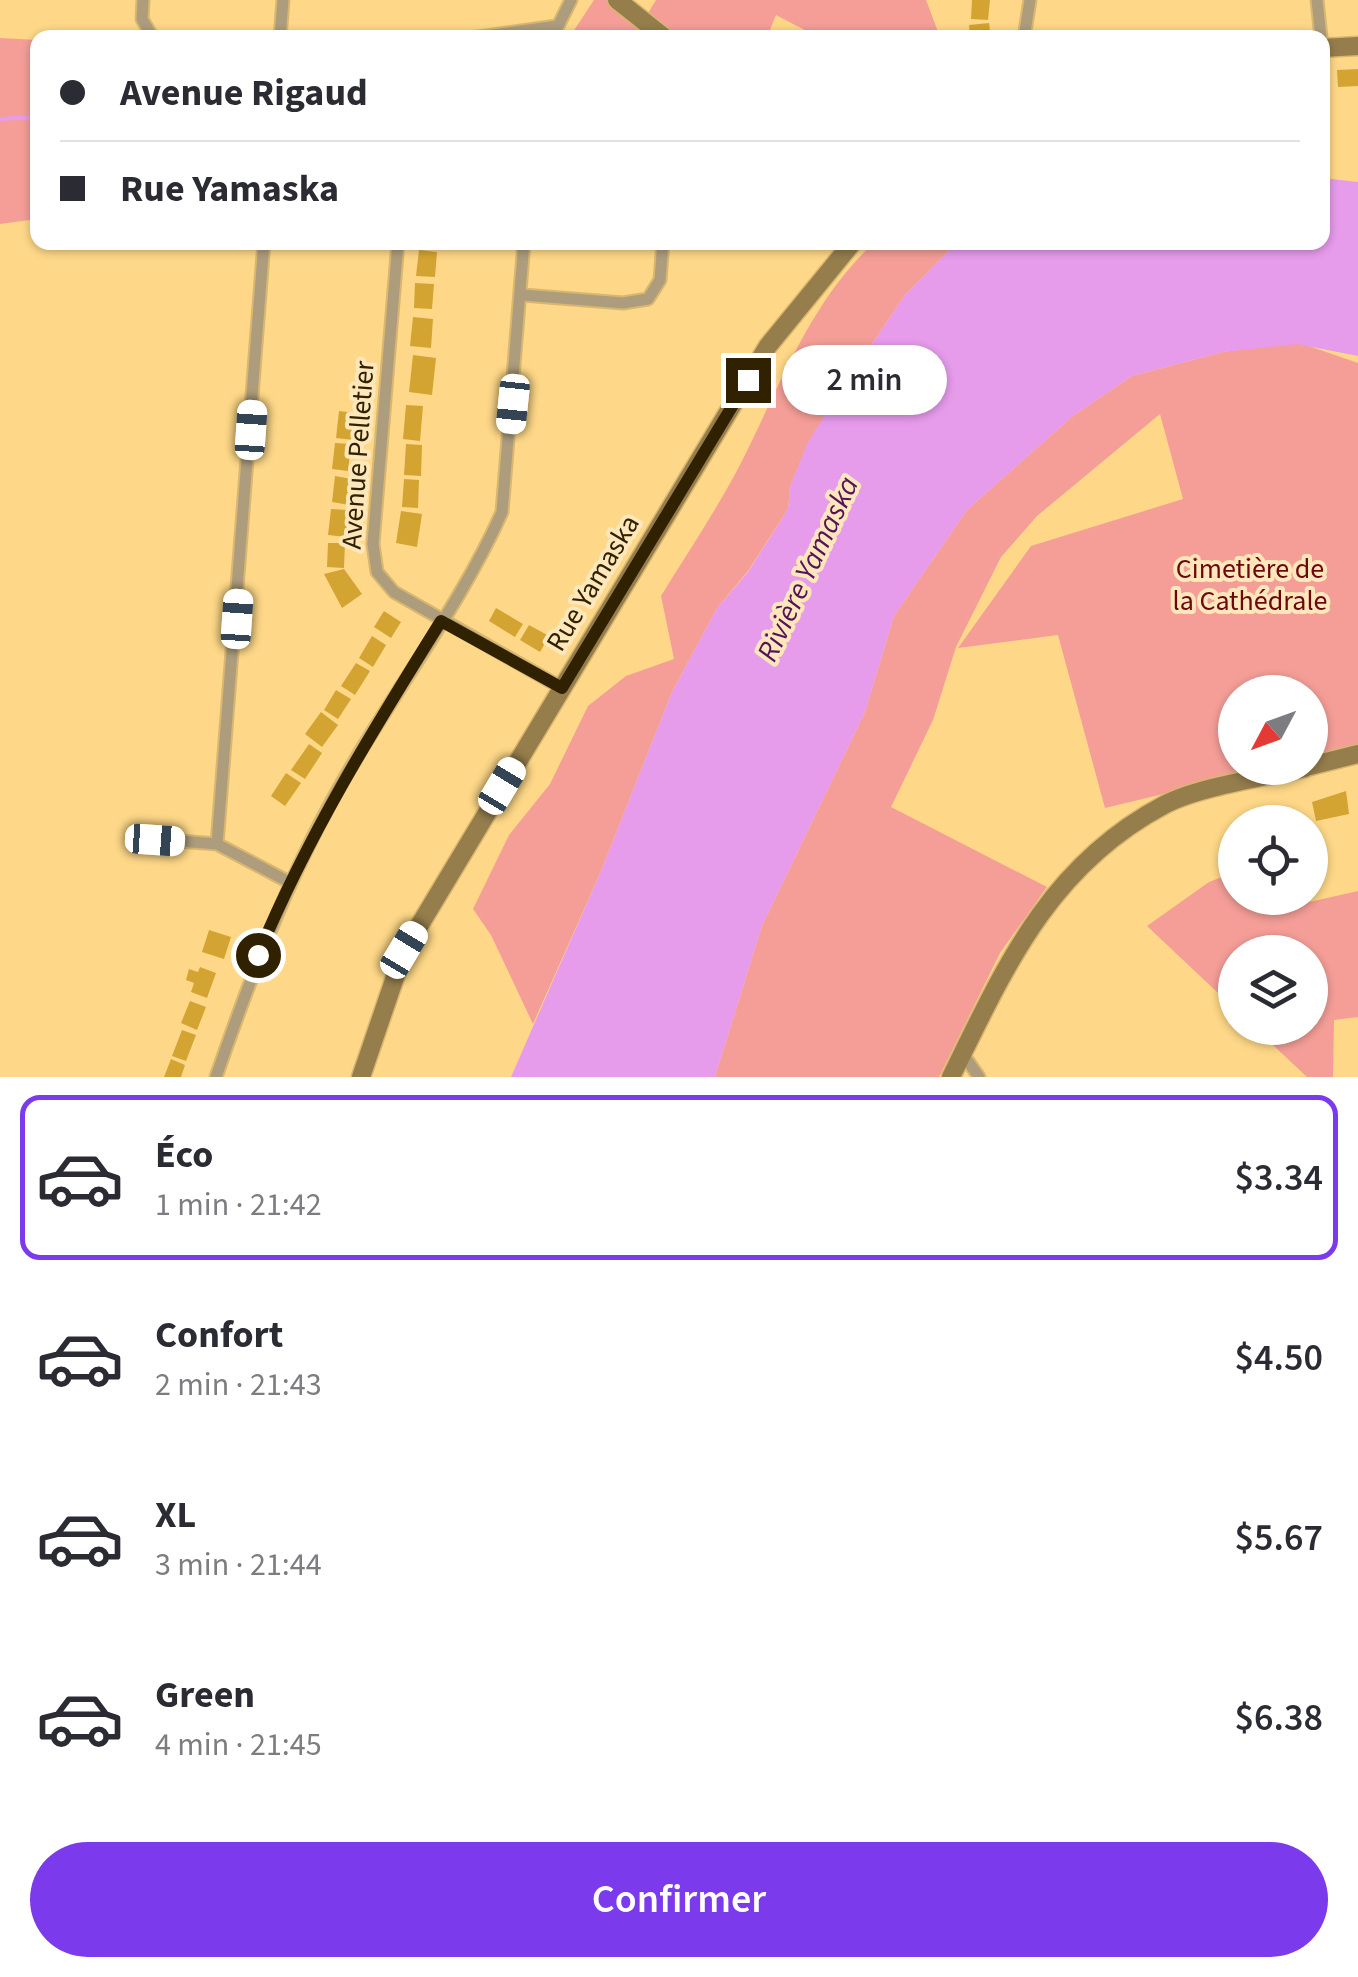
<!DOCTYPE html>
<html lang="fr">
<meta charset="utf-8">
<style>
body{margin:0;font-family:"Source Sans 3",sans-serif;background:#f7f7f7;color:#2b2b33;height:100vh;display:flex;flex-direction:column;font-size:38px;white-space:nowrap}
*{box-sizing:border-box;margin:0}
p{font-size:32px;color:#7c7c81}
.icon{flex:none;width:55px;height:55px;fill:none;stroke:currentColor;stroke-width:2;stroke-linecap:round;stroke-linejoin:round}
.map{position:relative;height:1077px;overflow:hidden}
.sheet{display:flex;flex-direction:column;background:#fff;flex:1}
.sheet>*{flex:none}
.banner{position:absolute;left:30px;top:30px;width:1300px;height:220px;border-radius:20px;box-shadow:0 2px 8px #0004;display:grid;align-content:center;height:220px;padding:0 30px;background:#fff}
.needle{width:65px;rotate:229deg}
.fabs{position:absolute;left:1218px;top:675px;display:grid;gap:20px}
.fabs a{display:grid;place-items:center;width:110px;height:110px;border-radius:50%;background:#fff;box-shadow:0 2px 8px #0004;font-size:50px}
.end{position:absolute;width:45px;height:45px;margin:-22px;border:12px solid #302100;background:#fff;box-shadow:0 0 0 5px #fff}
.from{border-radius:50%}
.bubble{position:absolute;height:70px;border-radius:35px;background:#fff;box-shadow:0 2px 8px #0004;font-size:32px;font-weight:600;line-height:70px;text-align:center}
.car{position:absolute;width:30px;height:60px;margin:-30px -15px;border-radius:12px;box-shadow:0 0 8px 2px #0007;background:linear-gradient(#fff 24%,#345 0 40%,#fff 0 76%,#345 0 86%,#fff 0)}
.banner b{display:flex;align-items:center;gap:35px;height:95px;font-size:38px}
.banner b+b{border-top:2px solid #e1e1e2}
.banner i{width:25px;height:25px;background:#2b2b33}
ul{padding:18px 0 0;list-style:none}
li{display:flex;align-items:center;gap:30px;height:165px;margin:0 20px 15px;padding:0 10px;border:5px solid transparent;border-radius:20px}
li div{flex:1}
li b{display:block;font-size:38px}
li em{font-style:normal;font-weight:600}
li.on{border-color:#7c3aed}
li>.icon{width:90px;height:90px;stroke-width:1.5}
.cta{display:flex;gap:20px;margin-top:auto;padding:20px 30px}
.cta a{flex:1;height:115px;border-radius:60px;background:#7c3aed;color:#fff;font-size:40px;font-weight:600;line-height:115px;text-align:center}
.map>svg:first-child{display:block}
</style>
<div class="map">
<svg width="1358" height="1077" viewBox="0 0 1358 1077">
<rect width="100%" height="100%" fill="#fed888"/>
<path fill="#f49e97" d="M 594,0 L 609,0 L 642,23 L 656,0 L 926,0 L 940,37 L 818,37 L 776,15 L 767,37 L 569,38 Z
M 0,38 L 38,40 L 37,219 L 0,224 Z
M 874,243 L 956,243 L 905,295 L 836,397 L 807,445 L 790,487 L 788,509 L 748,571 L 717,608 L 672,692 L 601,871 L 533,1024 L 491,935 L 473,909 L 509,835 L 550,784 L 588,706 L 626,676 L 674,659 L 661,596 C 685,557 711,518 733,478 C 775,400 807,303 874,243 Z
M 1297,342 L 1358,363 L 1358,747 L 1310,758 L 1310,692 L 1235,692 L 1235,768 L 1272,768 L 1105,808 L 1058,635 L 958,648 L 1031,546 L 1183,499 L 1160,414 L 1037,516 L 1001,557 L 956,647 L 933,720 L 891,807 L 1047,887 L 1000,953 L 939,1077 L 715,1077 L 762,926 L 865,712 L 894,616 L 967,510 L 1073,416 L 1132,376 L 1223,352 Z
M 1235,872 L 1235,898 L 1270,898 L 1274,910 L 1358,891 L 1358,1017 L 1334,1020 L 1333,1077 L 1307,1077 L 1255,1028 L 1310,1028 L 1310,952 L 1235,952 L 1235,1009 L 1147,926 L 1209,882 Z"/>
<path fill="#e69beb" d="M 1323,178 L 1358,182 L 1358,356 L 1297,344 L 1223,352 L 1132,376 L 1073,416 L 967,510 L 894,616 L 865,712 L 762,926 L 715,1077 L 511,1077 L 601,871 L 672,692 L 717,608 L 748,572 L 788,509 L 790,487 L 807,444 L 836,397 L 905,295 L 956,243 L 1322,242 Z"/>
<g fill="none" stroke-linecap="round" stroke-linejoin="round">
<path stroke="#e69beb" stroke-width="4" d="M 0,119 L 38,117"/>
</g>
<path fill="#d4a432" d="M 972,0 L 990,0 L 988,20 L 971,19 Z
M 989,23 L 991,38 L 970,38 L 969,25 Z
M 1358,69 L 1358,86 L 1338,87 L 1337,70 Z
M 419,250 L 437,252 L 435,277 L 416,276 Z
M 415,283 L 434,284 L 432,309 L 414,308 Z
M 413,317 L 433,319 L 431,348 L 410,346 Z
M 413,355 L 436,358 L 432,395 L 409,392 Z
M 406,405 L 423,406 L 420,441 L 403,439 Z
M 339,411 L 355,413 L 353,440 L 336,438 Z
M 335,443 L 351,444 L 348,471 L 332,469 Z
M 406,444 L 422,445 L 421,476 L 404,475 Z
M 335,476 L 352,479 L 349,505 L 332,502 Z
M 404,479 L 419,480 L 418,508 L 402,507 Z
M 331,509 L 348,510 L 346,537 L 328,535 Z
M 401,511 L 422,514 L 417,547 L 396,543 Z
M 328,543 L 345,543 L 344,568 L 327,567 Z
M 344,569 L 362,594 L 342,608 L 324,574 Z
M 496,608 L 523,624 L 515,637 L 489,621 Z
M 384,611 L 401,622 L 391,638 L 374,627 Z
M 529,625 L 549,636 L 540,652 L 520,640 Z
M 372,636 L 386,645 L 373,667 L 359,658 Z
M 356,663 L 370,671 L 355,695 L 341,686 Z
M 336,690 L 351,699 L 338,719 L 324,710 Z
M 321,712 L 338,725 L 322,747 L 305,734 Z
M 309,744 L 322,753 L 305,779 L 291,770 Z
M 286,773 L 301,783 L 285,806 L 271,796 Z
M 1346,791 L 1349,814 L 1316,821 L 1312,802 Z
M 209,930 L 231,937 L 224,959 L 202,952 Z
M 200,967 L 216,973 L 207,998 L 191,992 L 194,983 L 186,980 L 189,969 L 198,972 Z
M 190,1001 L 206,1007 L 197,1030 L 181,1023 Z
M 182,1030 L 196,1035 L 186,1061 L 172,1056 Z
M 171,1059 L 185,1065 L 181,1077 L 164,1077 Z"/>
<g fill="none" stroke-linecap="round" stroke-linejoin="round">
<g stroke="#d9b770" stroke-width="15">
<path id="street" d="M 143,0 L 142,19 L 153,38
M 1317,0 L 1321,38
M 280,38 L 283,0
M 471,38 L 557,26
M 552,38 L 571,0
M 1024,38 L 1030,0
M 398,242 L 373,544 L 377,572 L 394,592 L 562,688
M 523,295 L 623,303 L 648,299 L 660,280 L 663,242
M 155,839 L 217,844 L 289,882
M 217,844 L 264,242
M 963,1054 L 979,1077
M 216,1077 C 254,967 294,862 354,762 C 403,679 463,600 502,512 L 524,242"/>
</g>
<g stroke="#d9b770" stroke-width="21">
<path id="secondary" d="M 617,0 L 665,38
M 1322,48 L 1358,46
M 1310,766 L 1358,754
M 361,1077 L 404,951 L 768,346 L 853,242
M 951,1077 C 1005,967 1049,866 1164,805 C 1197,787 1266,777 1305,768"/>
</g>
<use href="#street" stroke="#ad9d7d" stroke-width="11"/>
<use href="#secondary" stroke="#957d4c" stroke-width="18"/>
</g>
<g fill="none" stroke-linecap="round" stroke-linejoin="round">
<path stroke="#302100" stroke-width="12" d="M 258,955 C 307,837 373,730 441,621 L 562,688 L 748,380"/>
</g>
<g text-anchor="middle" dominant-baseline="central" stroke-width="8" stroke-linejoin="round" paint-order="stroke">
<g font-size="28" fill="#302100" stroke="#fee7ba">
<text transform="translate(358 455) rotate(-86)">Avenue Pelletier</text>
<text transform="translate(593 583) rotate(-59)">Rue Yamaska</text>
</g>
<g font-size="28" fill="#6e0610" stroke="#fee7ba">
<text x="1250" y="569">Cimetière de<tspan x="1250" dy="32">la Cathédrale</tspan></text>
</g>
<g font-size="30" font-style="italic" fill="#55125b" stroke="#fee7ba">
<text transform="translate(808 569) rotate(-65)">Rivière Yamaska</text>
</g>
</g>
</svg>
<div class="fabs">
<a><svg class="needle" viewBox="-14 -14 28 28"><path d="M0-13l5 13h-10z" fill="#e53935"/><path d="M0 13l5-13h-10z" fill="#7c7c81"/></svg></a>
<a><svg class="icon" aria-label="locate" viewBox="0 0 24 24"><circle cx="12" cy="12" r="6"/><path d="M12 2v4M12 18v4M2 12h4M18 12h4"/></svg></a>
<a><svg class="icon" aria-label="layers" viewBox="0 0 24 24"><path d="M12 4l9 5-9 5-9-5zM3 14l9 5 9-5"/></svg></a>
</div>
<i class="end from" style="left:258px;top:955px"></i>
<i class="end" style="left:748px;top:380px"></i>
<div class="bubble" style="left:782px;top:345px;width:165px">2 min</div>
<i class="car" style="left:513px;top:404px;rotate:186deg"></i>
<i class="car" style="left:251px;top:430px;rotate:4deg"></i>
<i class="car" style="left:237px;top:619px;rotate:4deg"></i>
<i class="car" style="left:502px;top:786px;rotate:31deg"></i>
<i class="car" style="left:155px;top:840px;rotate:94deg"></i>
<i class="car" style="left:404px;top:950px;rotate:31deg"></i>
<div class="banner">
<b><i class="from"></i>Avenue Rigaud</b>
<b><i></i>Rue Yamaska</b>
</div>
</div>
<section class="sheet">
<ul>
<li class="on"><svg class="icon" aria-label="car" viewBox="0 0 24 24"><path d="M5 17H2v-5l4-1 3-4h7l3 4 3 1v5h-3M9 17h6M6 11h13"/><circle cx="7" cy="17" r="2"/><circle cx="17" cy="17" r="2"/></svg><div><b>Éco</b><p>1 min · 21:42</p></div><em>$3.34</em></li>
<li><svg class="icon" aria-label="car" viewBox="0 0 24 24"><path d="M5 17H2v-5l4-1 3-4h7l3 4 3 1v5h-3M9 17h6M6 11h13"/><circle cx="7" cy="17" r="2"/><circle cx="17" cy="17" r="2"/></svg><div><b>Confort</b><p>2 min · 21:43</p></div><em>$4.50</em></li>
<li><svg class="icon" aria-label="car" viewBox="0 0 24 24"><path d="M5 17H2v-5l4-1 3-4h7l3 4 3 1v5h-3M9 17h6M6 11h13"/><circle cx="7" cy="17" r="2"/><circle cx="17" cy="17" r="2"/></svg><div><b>XL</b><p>3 min · 21:44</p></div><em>$5.67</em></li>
<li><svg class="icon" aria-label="car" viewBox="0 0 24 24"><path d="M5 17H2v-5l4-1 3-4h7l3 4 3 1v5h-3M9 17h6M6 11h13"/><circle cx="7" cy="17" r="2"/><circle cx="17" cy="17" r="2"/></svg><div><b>Green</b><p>4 min · 21:45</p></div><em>$6.38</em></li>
</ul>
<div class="cta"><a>Confirmer</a></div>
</section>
